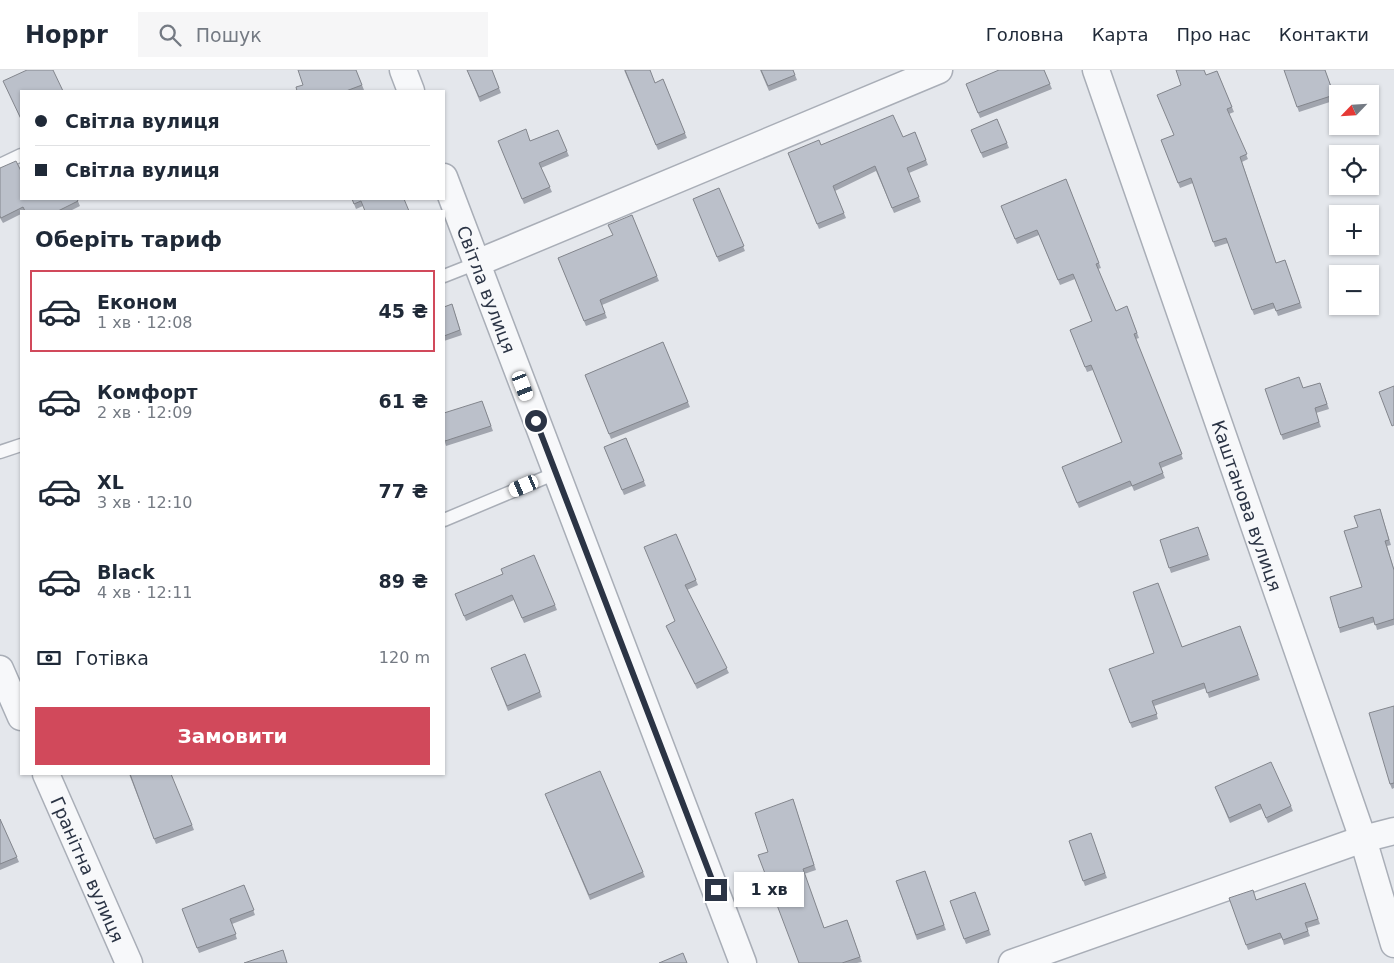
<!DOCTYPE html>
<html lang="uk">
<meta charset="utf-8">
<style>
body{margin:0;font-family:"DejaVu Sans",sans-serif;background:#f6f6f7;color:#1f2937;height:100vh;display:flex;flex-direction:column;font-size:19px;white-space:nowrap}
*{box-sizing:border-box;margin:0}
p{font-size:16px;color:#747a83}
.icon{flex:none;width:28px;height:28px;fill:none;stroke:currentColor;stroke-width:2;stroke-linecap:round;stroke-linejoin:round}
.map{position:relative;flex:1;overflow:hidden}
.side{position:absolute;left:20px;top:140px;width:425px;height:565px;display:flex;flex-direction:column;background:#fff;border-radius:0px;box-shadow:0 1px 4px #0004}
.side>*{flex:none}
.banner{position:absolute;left:20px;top:20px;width:425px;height:110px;border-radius:0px;box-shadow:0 1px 4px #0004;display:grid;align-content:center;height:110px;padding:0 15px;background:#fff}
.needle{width:32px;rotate:245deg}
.controls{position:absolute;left:1329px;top:15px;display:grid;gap:10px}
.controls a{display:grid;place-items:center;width:50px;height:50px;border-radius:0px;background:#fff;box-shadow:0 1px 4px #0004;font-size:25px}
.end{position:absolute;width:22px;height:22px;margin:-11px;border:6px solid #2b3445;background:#fff;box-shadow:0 0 0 2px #fff}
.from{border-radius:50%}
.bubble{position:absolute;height:35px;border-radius:0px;background:#fff;box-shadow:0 1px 4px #0004;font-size:16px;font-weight:800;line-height:35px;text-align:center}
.car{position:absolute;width:15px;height:30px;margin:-15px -8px;border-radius:6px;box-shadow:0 0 4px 1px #0007;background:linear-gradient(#fff 24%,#345 0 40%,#fff 0 76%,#345 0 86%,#fff 0)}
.banner b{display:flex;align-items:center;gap:18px;height:48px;font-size:19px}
.banner b+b{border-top:1px solid #e0e1e3}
.banner i{width:12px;height:12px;background:#1f2937}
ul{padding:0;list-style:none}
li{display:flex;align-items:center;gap:15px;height:82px;margin:0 10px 8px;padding:0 5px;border:2px solid transparent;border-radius:0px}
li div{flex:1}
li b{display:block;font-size:19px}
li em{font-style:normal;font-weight:800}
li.selected{border-color:#d1495b}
li>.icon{width:45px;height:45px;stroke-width:1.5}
h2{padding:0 15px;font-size:22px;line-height:60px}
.pay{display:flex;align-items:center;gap:12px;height:55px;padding:0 15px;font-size:19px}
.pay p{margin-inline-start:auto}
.cta{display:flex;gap:10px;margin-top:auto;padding:10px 15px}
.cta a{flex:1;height:58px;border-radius:0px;background:#d1495b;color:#fff;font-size:20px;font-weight:800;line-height:58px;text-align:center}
header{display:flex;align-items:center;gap:30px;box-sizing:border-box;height:70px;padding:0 25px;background:#fff;border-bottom:1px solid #e0e1e3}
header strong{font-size:24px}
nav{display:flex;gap:28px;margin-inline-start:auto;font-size:18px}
.search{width:350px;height:45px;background:#f6f6f7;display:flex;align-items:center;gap:12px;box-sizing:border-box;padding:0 18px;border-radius:0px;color:#747a83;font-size:19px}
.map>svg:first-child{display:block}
</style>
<header>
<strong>Hoppr</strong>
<div class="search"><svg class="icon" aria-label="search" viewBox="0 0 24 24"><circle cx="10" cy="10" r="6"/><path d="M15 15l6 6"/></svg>Пошук</div>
<nav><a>Головна</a><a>Карта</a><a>Про нас</a><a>Контакти</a></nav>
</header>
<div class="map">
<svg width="1394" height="893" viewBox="0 0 1394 893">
<rect width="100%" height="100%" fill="#e4e7ec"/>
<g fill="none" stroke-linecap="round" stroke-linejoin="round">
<g stroke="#a9aeb7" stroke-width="15">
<path id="service" d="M 0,95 L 21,85
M 444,206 L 477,193
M 0,382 L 21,375
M 444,450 L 556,403"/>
</g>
<g stroke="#a9aeb7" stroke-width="29">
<g id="minor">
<path d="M 403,0 L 411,21"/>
<path id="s1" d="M 1096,0 L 1363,769 L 1394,874"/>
<path id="s2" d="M 444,107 L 743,893"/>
<path d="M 477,193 L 939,0"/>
<path d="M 0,599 L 21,647"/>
<path id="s3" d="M 46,704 L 129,893"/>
<path d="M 1012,893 L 1363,769 L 1394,761"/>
</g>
</g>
<use href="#service" stroke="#f7f8fa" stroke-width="12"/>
<use href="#minor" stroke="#f7f8fa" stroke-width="26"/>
</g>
<path fill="#a1a5ae" d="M 356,0 L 364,20 L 360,21 L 297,21 L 303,15 Z
M 467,0 L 492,0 L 501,23 L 480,32 Z
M 624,0 L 655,13 L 663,9 L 687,68 L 658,80 Z
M 760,0 L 793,0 L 797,10 L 769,21 Z
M 1044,0 L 1052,19 L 980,48 L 966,14 Z
M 1284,0 L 1325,0 L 1336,30 L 1299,42 Z
M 1217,1 L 1234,42 L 1229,44 L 1248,89 L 1242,92 L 1276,193 L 1285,190 L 1302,238 L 1278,246 L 1275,238 L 1254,245 L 1228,173 L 1215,177 L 1193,113 L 1180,118 L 1161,70 L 1174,65 L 1206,5 Z
M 997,49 L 1009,78 L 983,88 L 971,60 Z
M 558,60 L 569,86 L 541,98 L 552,122 L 524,134 L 498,71 L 530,71 Z
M 915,62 L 928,95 L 909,103 L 921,132 L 894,143 L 876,101 L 835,121 L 846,148 L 819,159 L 788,83 L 821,75 L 903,67 Z
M 0,98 L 21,129 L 77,129 L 80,136 L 70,141 L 21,141 L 21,144 L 3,153 L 0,148 Z
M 1066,109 L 1101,198 L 1098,199 L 1116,241 L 1127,236 L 1139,268 L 1136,269 L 1183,389 L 1161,398 L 1165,408 L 1134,421 L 1132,416 L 1079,438 L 1062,397 L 1122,372 L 1093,300 L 1087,302 L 1070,260 L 1092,251 L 1075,209 L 1060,215 L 1039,165 L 1017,174 L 1001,136 Z
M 719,118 L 745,181 L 719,192 L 693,129 Z
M 352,129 L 404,129 L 363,136 L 356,139 Z
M 632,145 L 659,211 L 602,235 L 607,248 L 586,256 L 558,188 L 612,166 Z
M 452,234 L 462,265 L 444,271 L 444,237 Z
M 663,272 L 690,337 L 611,369 L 585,305 Z
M 1320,313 L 1329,339 L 1316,343 L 1321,357 L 1283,370 L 1265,319 L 1303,318 Z
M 482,331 L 493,361 L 446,376 L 444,369 Z
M 626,368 L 646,416 L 624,425 L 604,377 Z
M 1380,439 L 1391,475 L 1387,476 L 1394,499 L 1394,555 L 1377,560 L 1375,552 L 1340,563 L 1339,558 L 1362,517 L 1358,457 Z
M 1198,457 L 1210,490 L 1171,503 L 1160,470 Z
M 676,464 L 698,515 L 687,520 L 729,603 L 697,619 L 666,556 L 675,552 Z
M 503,504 L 555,535 L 557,540 L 524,553 L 514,530 L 466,551 L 455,524 Z
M 1240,556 L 1260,610 L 1209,628 L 1206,618 L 1154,636 L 1158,649 L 1132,658 L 1109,599 L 1182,577 Z
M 525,584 L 542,627 L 508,641 L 491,598 Z
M 1394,636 L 1394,718 L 1392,719 L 1390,714 Z
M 129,704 L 192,755 L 194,760 L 156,774 Z
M 1215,717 L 1291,736 L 1293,741 L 1268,753 L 1262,739 L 1230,753 Z
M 547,729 L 643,802 L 645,807 L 590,830 Z
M 793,729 L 816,800 L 804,804 L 824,858 L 847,850 L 862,892 L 857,893 L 799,893 L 768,782 Z
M 0,749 L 19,792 L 0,800 Z
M 1091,763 L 1107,808 L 1085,816 L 1069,771 Z
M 925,801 L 946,860 L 917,870 L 896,811 Z
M 1305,813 L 1320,854 L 1307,858 L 1310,866 L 1284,875 L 1282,868 L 1248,880 L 1229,828 L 1256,830 Z
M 244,815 L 255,845 L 232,854 L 237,869 L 199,883 L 182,839 Z
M 975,822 L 991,865 L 966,874 L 950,831 Z"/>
<path fill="#bbc0ca" stroke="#83868d" d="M 27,0 L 53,0 L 63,21 L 21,21 L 21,49 L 3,11 Z
M 298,0 L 356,0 L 362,15 L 346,21 L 297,21 L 296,17 L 303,15 Z
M 467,0 L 492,0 L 499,18 L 479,27 Z
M 625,0 L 650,0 L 655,13 L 663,9 L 685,63 L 656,75 Z
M 761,0 L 793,0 L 795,5 L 768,16 Z
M 999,0 L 1044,0 L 1050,14 L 978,43 L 966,14 Z
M 1176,0 L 1204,0 L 1206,5 L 1217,1 L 1232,37 L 1227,39 L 1247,84 L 1240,87 L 1276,193 L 1285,190 L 1300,233 L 1276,241 L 1273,233 L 1252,240 L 1226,168 L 1213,172 L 1191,108 L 1178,113 L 1161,70 L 1174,65 L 1157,25 L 1181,15 Z
M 1284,0 L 1325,0 L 1334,25 L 1297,37 Z
M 893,45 L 903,67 L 915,62 L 926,90 L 907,98 L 919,127 L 892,138 L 875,96 L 833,116 L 844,143 L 817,154 L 788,83 L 819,70 L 821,75 Z
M 997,49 L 1007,73 L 981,83 L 971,60 Z
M 526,59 L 530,71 L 558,60 L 567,81 L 539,93 L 550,117 L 522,129 L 498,71 Z
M 16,91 L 21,101 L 21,129 L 77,129 L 78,131 L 58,141 L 25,141 L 23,137 L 1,148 L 0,146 L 0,98 Z
M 1066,109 L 1099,193 L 1096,194 L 1116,241 L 1127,236 L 1137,263 L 1134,264 L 1182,384 L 1159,393 L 1163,403 L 1132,416 L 1130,411 L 1077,433 L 1062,397 L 1122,372 L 1091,295 L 1085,297 L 1070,260 L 1092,251 L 1073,204 L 1058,210 L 1037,160 L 1015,169 L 1001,136 Z
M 719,118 L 744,176 L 717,187 L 693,129 Z
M 352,129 L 404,129 L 409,141 L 365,141 L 361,131 L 354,134 Z
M 632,145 L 657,206 L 600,230 L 605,243 L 584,251 L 558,188 L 613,165 L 608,155 Z
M 452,234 L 460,260 L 444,266 L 444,237 Z
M 663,272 L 688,332 L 609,364 L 585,305 Z
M 1299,307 L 1303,318 L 1320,313 L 1327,334 L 1315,338 L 1319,352 L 1281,365 L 1265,319 Z
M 1394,316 L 1394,355 L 1392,356 L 1379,322 Z
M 482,331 L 491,356 L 445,371 L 444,369 L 444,343 Z
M 626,368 L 644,411 L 622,420 L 604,377 Z
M 1380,439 L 1389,470 L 1385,471 L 1394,500 L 1394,549 L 1375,555 L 1373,547 L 1339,558 L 1330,527 L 1362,517 L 1344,461 L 1358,457 L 1354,446 Z
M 1198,457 L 1208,485 L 1169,498 L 1160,470 Z
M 676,464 L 696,510 L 685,515 L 727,598 L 695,614 L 666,556 L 675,551 L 644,477 Z
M 534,485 L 555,535 L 522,548 L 512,525 L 464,546 L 455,524 L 503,504 L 501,499 Z
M 1158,513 L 1182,577 L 1240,556 L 1258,605 L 1207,623 L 1204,613 L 1152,631 L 1157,644 L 1130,653 L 1109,599 L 1154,583 L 1133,522 Z
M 525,584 L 540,622 L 507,636 L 491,598 Z
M 1394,636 L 1394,713 L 1390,714 L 1369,643 Z
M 1271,692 L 1291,736 L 1266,748 L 1260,734 L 1229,748 L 1215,717 Z
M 600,701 L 643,802 L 589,825 L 545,724 Z
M 130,704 L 171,704 L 192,755 L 154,769 Z
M 793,729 L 814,795 L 803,799 L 824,858 L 847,850 L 860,887 L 842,893 L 799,893 L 758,785 L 768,782 L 755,743 Z
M 0,749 L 17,787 L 0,794 Z
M 1091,763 L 1105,803 L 1083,811 L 1069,771 Z
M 925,801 L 944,855 L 916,865 L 896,811 Z
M 1305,813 L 1318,849 L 1305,853 L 1308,861 L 1283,870 L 1280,863 L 1246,875 L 1229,828 L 1253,820 L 1256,830 Z
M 244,815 L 254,840 L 230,849 L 236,864 L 197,878 L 182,839 Z
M 975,822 L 989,860 L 964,869 L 950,831 Z
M 283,880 L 287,893 L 244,893 Z
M 683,883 L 687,893 L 659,893 Z"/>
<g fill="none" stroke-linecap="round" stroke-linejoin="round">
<path stroke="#2b3445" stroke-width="6" d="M 536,351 L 716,820"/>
</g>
<g text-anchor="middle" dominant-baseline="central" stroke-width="4" stroke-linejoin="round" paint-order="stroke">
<g font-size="18" fill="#2b3445" stroke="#f4f6f9">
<text stroke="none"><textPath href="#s2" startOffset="120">Світла вулиця</textPath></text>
<text stroke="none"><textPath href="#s1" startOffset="461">Каштанова вулиця</textPath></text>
<text stroke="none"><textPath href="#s3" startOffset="104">Гранітна вулиця</textPath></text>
</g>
</g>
</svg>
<div class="controls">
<a><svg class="needle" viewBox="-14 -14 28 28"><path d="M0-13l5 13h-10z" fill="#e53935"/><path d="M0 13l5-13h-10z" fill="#747a83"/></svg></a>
<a><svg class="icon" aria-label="locate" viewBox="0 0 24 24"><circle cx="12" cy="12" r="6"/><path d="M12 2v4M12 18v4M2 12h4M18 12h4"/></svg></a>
<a>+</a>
<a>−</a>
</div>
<i class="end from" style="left:536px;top:351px"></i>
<i class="end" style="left:716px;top:820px"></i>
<div class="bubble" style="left:734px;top:802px;width:70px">1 хв</div>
<i class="car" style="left:523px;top:316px;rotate:159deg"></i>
<i class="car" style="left:524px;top:416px;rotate:247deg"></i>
<div class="banner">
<b><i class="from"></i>Світла вулиця</b>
<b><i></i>Світла вулиця</b>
</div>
<section class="side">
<h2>Оберіть тариф</h2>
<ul>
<li class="selected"><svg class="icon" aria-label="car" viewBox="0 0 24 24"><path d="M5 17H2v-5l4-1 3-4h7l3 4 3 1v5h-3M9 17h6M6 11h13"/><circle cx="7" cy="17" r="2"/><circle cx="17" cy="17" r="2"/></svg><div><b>Економ</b><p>1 хв · 12:08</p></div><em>45 ₴</em></li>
<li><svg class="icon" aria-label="car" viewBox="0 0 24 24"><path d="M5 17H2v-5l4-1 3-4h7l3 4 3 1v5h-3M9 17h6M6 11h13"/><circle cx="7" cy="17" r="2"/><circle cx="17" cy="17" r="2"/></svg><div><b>Комфорт</b><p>2 хв · 12:09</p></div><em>61 ₴</em></li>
<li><svg class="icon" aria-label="car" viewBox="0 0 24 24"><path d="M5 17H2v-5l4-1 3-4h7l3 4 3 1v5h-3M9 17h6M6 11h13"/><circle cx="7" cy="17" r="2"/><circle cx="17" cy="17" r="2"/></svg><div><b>XL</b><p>3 хв · 12:10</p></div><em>77 ₴</em></li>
<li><svg class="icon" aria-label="car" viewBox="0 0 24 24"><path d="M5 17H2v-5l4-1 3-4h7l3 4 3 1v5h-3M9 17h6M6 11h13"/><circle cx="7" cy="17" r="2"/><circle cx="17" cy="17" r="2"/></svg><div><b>Black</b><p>4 хв · 12:11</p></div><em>89 ₴</em></li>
</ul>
<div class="pay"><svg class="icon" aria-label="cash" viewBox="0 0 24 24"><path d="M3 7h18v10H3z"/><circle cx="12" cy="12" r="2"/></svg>Готівка<p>120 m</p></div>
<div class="cta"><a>Замовити</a></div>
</section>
</div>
